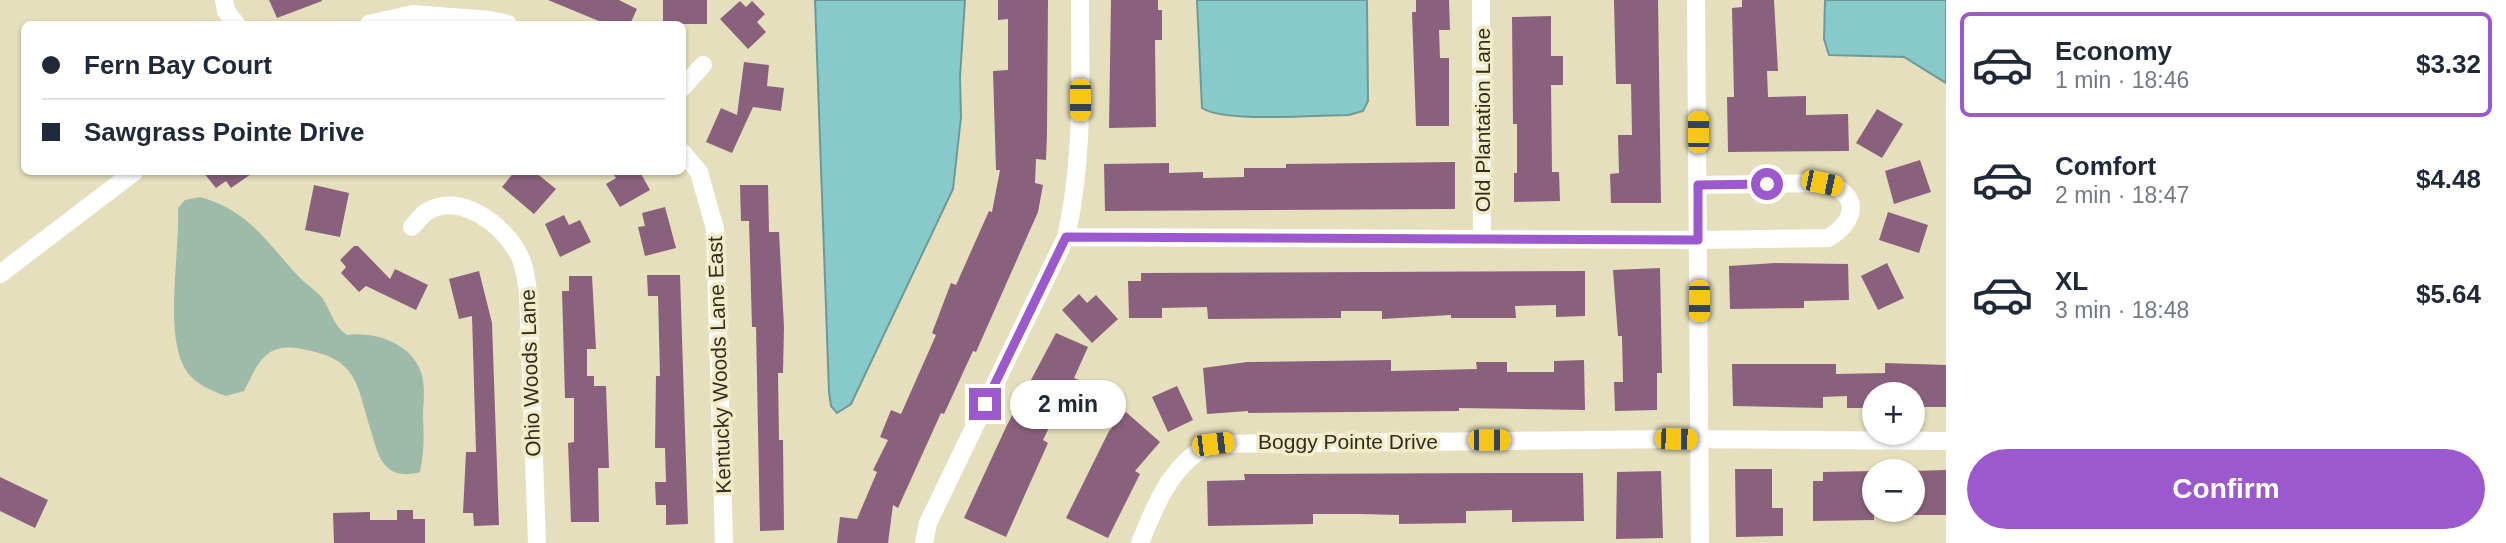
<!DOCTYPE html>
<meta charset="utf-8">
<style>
body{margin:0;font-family:Arial,sans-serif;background:#f2f2f3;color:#1f2937;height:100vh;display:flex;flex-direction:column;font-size:26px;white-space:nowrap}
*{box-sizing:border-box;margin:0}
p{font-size:23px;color:#747a83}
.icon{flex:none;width:38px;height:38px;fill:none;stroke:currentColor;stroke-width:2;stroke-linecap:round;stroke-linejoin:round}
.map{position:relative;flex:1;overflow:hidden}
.panel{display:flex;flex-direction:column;background:#fff;width:560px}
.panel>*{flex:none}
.hud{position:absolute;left:21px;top:21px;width:665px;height:154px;border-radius:10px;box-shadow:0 2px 5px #0004;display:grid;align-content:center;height:154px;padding:0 21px;background:#fff}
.controls{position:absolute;left:1862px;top:382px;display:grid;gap:14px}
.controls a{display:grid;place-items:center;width:63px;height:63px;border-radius:50%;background:#fff;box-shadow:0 2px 5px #0004;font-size:35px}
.end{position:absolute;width:32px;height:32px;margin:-16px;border:9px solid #9c59ce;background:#fff;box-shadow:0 0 0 4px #fff}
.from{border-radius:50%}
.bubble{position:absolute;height:49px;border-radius:24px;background:#fff;box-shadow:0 2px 5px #0004;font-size:23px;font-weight:700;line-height:49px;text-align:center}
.car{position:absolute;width:21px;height:42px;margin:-21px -10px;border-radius:9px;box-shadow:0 0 5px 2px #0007;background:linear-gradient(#f5c518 24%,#345 0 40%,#f5c518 0 76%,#345 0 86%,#f5c518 0)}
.hud b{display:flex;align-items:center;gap:24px;height:66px;font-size:26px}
.hud b+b{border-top:2px solid #e0e1e3}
.hud i{width:18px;height:18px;background:#1f2937}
ul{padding:12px 0 0;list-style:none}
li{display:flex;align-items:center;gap:21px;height:105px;margin:0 14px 10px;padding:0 7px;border:4px solid transparent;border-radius:10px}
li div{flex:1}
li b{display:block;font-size:26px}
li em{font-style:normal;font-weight:700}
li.active{border-color:#9c59ce}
li>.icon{width:63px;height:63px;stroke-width:1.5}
.action{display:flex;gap:14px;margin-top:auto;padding:14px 21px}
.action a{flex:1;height:80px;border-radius:42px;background:#9c59ce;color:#fff;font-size:28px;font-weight:700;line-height:80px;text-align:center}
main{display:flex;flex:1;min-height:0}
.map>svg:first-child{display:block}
</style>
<main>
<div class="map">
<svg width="1946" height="543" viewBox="0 0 1946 543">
<rect width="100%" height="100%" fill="#e6dfbd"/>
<path fill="#9ebaa9" d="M 200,197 C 250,211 266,242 299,277 C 307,285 317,291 323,299 C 332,313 333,325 347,335 C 377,331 417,345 423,380 C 425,392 423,406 423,418 C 424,437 424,453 420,472 C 405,476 392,476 382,461 C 377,453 374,441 371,431 C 356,382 358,359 302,349 C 265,342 259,362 244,391 L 226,396 C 209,390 191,382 183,365 C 165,327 180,251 178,208 L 185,200 Z"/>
<path fill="#88c9ca" stroke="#6d9a97" stroke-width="2" d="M 815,0 L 965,0 L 960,77 L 961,117 L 953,189 L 851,404 L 837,413 L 831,406 L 829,392 Z
M 1197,0 L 1367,0 L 1368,101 L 1363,111 L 1349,115 C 1318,115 1224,123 1202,108 Z
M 1825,0 L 1946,0 L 1946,83 L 1904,57 L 1829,55 L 1824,39 Z"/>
<path fill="#8a617c" d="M 269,0 L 322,0 L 322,1 L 277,18 Z
M 548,0 L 619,0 L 637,9 L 630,24 L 606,24 Z
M 663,0 L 707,0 L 707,24 L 663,24 Z
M 998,0 L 1048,0 L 1047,134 L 1046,160 L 1036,159 L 1035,183 L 1043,185 L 1038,212 L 976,352 L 973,351 L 944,414 L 941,413 L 898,508 L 893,505 L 888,543 L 837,543 L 840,517 L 857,519 L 877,472 L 873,470 L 888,440 L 880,437 L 891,410 L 901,414 L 936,335 L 932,333 L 951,283 L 956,285 L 989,211 L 992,212 L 1000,170 L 996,170 L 993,71 L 1008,70 L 1008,19 L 998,20 Z
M 1111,0 L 1158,0 L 1158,10 L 1162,10 L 1162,40 L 1155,40 L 1156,127 L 1109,128 Z
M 1416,0 L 1449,0 L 1450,30 L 1439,30 L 1440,58 L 1449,58 L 1449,126 L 1416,126 L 1412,12 L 1416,12 Z
M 1614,0 L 1658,0 L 1661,203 L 1611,203 L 1610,174 L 1619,173 L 1618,135 L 1632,135 L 1631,84 L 1616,84 Z
M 1742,0 L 1774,0 L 1778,71 L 1767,71 L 1768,97 L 1806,96 L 1806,115 L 1848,114 L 1849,151 L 1728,152 L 1727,97 L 1734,97 L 1732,8 L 1742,7 Z
M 740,1 L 746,7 L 752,1 L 765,14 L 757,22 L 766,32 L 748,49 L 720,19 Z
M 1551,16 L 1551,56 L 1563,56 L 1563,85 L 1551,85 L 1552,172 L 1559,172 L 1560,201 L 1514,202 L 1514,173 L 1517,173 L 1517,124 L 1513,124 L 1512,17 Z
M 744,62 L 769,65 L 767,86 L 784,88 L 781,111 L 753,107 L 732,153 L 706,142 L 721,108 L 737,115 Z
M 1877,109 L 1903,124 L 1882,158 L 1856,143 Z
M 1920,160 L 1931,192 L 1894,204 L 1885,171 Z
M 1455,162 L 1455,209 L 1105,211 L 1104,164 L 1169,163 L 1169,173 L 1203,172 L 1203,178 L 1244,177 L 1244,168 L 1286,168 L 1286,164 Z
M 203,172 L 254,172 L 231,188 L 226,181 L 216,188 Z
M 514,172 L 535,172 L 556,189 L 534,214 L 502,187 Z
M 612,172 L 640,172 L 650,190 L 620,207 L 606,184 L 616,178 Z
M 314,185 L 349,193 L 340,237 L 305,230 Z
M 740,185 L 768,185 L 769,232 L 779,232 L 784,327 L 783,373 L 778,373 L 779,440 L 783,440 L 784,530 L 760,531 L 756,327 L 752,327 L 749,221 L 741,221 Z
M 665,207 L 676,248 L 645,256 L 638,227 L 645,226 L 642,213 Z
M 1888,212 L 1928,225 L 1919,253 L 1879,240 Z
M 564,215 L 569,225 L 580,220 L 591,242 L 560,257 L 545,224 Z
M 354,246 L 358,246 L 390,279 L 395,269 L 428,285 L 416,310 L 366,286 L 359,292 L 341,273 L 346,267 L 340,260 Z
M 1775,263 L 1848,264 L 1849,300 L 1804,301 L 1804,308 L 1730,309 L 1729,266 Z
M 1887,263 L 1904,298 L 1878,310 L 1861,276 Z
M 1660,268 L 1662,373 L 1657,373 L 1657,410 L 1615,411 L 1614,382 L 1623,382 L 1622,336 L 1618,336 L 1613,270 Z
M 479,271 L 492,323 L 499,525 L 474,526 L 473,513 L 463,513 L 466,452 L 476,452 L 472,316 L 459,319 L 449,279 Z
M 1585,271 L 1585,316 L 1556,317 L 1556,305 L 1515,306 L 1516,318 L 1451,318 L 1451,315 L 1382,319 L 1382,311 L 1341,311 L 1341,318 L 1208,319 L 1207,307 L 1162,308 L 1162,318 L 1129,318 L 1128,281 L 1141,281 L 1141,273 Z
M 647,275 L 680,275 L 688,524 L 666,525 L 666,505 L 656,505 L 655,482 L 666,482 L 665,448 L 655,448 L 656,376 L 660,376 L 658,296 L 648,296 Z
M 569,276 L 592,276 L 596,349 L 587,349 L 587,376 L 594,376 L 594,386 L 606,386 L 609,468 L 598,468 L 599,522 L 571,522 L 568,443 L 574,442 L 574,398 L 565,398 L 562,291 L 569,291 Z
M 1079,294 L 1087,303 L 1096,295 L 1118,319 L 1092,343 L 1062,310 Z
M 1056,333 L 1088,347 L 1074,378 L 1082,381 L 1070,409 L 1060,405 L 1043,440 L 1048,443 L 1006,537 L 964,518 L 1007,425 Z
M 1391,360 L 1391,371 L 1477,369 L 1476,362 L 1507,362 L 1507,372 L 1554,372 L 1554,361 L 1584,360 L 1585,410 L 1459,408 L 1459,411 L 1248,413 L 1248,411 L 1207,414 L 1203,368 L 1247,362 Z
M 1885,363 L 1946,365 L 1946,407 L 1913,407 L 1913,394 L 1874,394 L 1874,408 L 1847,408 L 1847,396 L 1823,397 L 1823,408 L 1733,406 L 1732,364 L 1836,364 L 1836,374 L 1885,373 Z
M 1177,386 L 1193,420 L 1168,432 L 1152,397 Z
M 1126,412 L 1160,442 L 1135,471 L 1140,474 L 1108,538 L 1066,518 L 1109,431 Z
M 1735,469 L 1772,469 L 1772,508 L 1783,508 L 1783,536 L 1736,537 Z
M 1946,470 L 1946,515 L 1913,515 L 1913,471 Z
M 1661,471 L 1663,538 L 1616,539 L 1617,472 Z
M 1874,471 L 1874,520 L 1813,521 L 1813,481 L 1823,481 L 1823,472 Z
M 1503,473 L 1583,473 L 1584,521 L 1512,522 L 1512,510 L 1466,511 L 1466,523 L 1399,524 L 1399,515 L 1361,514 L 1313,514 L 1313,524 L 1208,526 L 1207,481 L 1245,480 L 1244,474 Z
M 0,477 L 48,500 L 35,528 L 0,511 Z
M 397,510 L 413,510 L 413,519 L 425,519 L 425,543 L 334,543 L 333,513 L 370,512 L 370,520 L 397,520 Z"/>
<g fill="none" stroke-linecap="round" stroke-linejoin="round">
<path stroke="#fff" stroke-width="18" d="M 224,0 L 226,11 L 236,24
M 1481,0 L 1482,239
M 1696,0 L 1700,543
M 369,24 L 413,14 L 490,20 L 508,24
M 682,88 L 703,65
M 682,152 L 699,172 L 715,229 L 724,543
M 412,227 C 417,222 422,214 428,211 C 461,192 505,226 519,255 C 525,266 526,279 528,292 L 537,543
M 1066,237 L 1698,240 L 1828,238 C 1859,220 1860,191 1822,183 L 1698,185
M 0,274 L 134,172
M 924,543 L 928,523 L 1066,237 C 1084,159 1080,80 1080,0
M 1140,543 C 1155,505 1173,460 1213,444 L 1677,439 L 1946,441"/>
</g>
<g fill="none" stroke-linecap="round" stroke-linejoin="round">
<path stroke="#9c59ce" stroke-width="9" d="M 985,404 L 1066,237 L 1698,240 L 1698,185 L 1767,184"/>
</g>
<g text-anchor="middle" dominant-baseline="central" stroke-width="7" stroke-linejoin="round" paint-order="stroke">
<g font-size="21" fill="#2f2d1f" stroke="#f3ecc9">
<text transform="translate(1482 120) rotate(-90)">Old Plantation Lane</text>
<text transform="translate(719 365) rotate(-92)">Kentucky Woods Lane East</text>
<text transform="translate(530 373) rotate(-92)">Ohio Woods Lane</text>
<text x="1348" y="441">Boggy Pointe Drive</text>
</g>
</g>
</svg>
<div class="controls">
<a>+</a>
<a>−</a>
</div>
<i class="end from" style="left:1767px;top:184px"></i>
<i class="end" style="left:985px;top:404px"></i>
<div class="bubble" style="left:1010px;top:380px;width:116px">2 min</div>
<i class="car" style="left:1080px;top:100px;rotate:180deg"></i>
<i class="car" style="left:1698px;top:132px;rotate:0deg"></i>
<i class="car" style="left:1822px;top:183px;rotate:102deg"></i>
<i class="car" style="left:1699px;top:301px;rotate:180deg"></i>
<i class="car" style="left:1676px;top:439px;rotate:91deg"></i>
<i class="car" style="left:1489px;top:440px;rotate:90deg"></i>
<i class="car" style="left:1213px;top:444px;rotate:83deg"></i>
<div class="hud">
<b><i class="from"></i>Fern Bay Court</b>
<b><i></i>Sawgrass Pointe Drive</b>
</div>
</div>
<section class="panel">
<ul>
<li class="active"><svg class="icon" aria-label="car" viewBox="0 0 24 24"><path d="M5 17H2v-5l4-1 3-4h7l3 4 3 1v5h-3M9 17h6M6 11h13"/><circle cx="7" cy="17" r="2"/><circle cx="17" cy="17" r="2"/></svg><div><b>Economy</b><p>1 min · 18:46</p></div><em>$3.32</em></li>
<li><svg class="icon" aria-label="car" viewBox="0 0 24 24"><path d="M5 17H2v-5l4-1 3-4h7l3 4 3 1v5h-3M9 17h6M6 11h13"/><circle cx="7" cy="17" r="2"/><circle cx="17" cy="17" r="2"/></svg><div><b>Comfort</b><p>2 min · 18:47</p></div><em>$4.48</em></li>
<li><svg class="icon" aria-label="car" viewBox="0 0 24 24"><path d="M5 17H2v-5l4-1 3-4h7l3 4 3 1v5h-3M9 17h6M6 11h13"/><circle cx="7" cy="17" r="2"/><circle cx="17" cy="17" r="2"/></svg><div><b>XL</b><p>3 min · 18:48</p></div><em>$5.64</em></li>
</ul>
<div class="action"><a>Confirm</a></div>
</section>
</main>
